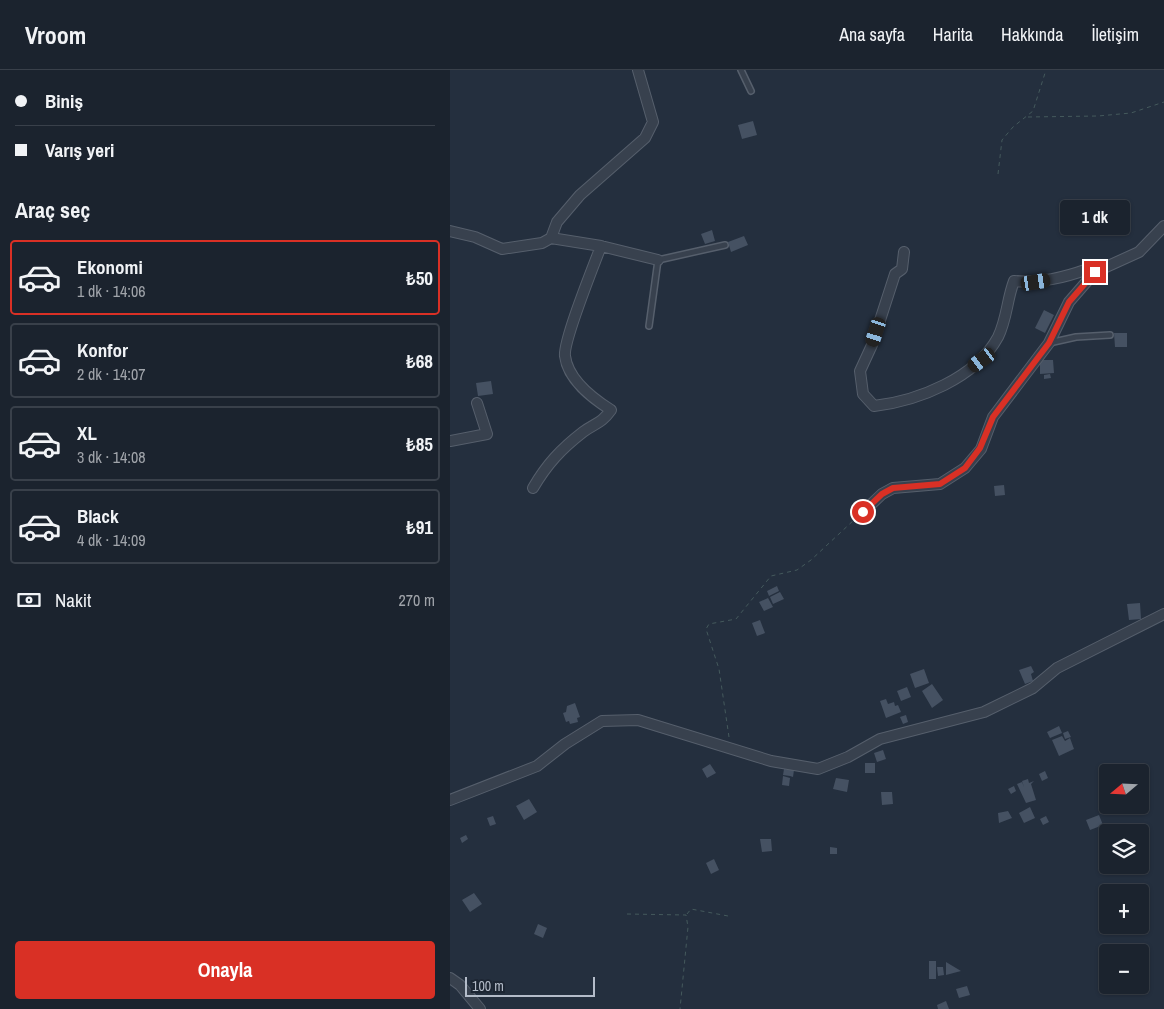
<!DOCTYPE html>
<html lang="tr">
<meta charset="utf-8">
<style>
body{margin:0;font-family:"Archivo Narrow",sans-serif;background:#282f3a;color:#f1f3f6;height:100vh;display:flex;flex-direction:column;font-size:19px;white-space:nowrap}
*{box-sizing:border-box;margin:0}
p{font-size:16px;color:#a0a4aa}
.icon{flex:none;width:28px;height:28px;fill:none;stroke:currentColor;stroke-width:2;stroke-linecap:round;stroke-linejoin:round}
.map{position:relative;flex:1;overflow:hidden}
.drawer{display:flex;flex-direction:column;background:#1b232e;width:450px}
.drawer>*{flex:none}
.hud{display:grid;align-content:center;height:110px;padding:0 15px;background:#1b232e}
.needle{width:32px;rotate:251deg}
.fabs{position:absolute;left:649px;top:694px;display:grid;gap:10px}
.fabs a{display:grid;place-items:center;width:50px;height:50px;border-radius:5px;background:#1b232e;box-shadow:0 1px 4px #0004,0 0 0 1px #39404a;font-size:25px}
.scale{position:absolute;left:15px;bottom:12px;width:130px;box-sizing:border-box;padding-left:5px;border:2px solid #b4bcc9;border-top:0;font-size:14px;line-height:18px;white-space:nowrap;color:#b4bcc9;-webkit-text-stroke:4px #1d2633;paint-order:stroke}
.end{position:absolute;width:22px;height:22px;margin:-11px;border:6px solid #d93025;background:#fff;box-shadow:0 0 0 2px #fff}
.from{border-radius:50%}
.bubble{position:absolute;height:35px;border-radius:5px;background:#1b232e;box-shadow:0 1px 4px #0004,0 0 0 1px #39404a;font-size:16px;font-weight:700;line-height:35px;text-align:center}
.car{position:absolute;width:15px;height:30px;margin:-15px -8px;border-radius:6px;box-shadow:0 0 4px 1px #0007;background:linear-gradient(#222 24%,#8ab4d8 0 40%,#222 0 76%,#8ab4d8 0 86%,#222 0)}
.hud b{display:flex;align-items:center;gap:18px;height:48px;font-size:19px}
.hud b+b{border-top:1px solid #39404a}
.hud i{width:12px;height:12px;background:#f1f3f6}
ul{padding:0;list-style:none}
li{display:flex;align-items:center;gap:15px;height:75px;margin:0 10px 8px;padding:0 5px;border:2px solid #39404a;border-radius:5px}
li div{flex:1}
li b{display:block;font-size:19px}
li em{font-style:normal;font-weight:700}
li.selected{border-color:#d93025}
li>.icon{width:45px;height:45px;stroke-width:1.5}
h2{padding:0 15px;font-size:22px;line-height:60px}
.pay{display:flex;align-items:center;gap:12px;height:55px;padding:0 15px;font-size:19px}
.pay p{margin-inline-start:auto}
.action{display:flex;gap:10px;margin-top:auto;padding:10px 15px}
.action a{flex:1;height:58px;border-radius:5px;background:#d93025;color:#fff;font-size:20px;font-weight:700;line-height:58px;text-align:center}
header{display:flex;align-items:center;gap:30px;box-sizing:border-box;height:70px;padding:0 25px;background:#1b232e;border-bottom:1px solid #39404a}
header strong{font-size:24px}
nav{display:flex;gap:28px;margin-inline-start:auto;font-size:18px}
main{display:flex;flex:1;min-height:0}
.map>svg:first-child{display:block}
</style>
<header>
<strong>Vroom</strong>
<nav><a>Ana sayfa</a><a>Harita</a><a>Hakkında</a><a>İletişim</a></nav>
</header>
<main>
<section class="drawer">
<div class="hud">
<b><i class="from"></i>Biniş</b>
<b><i></i>Varış yeri</b>
</div>
<h2>Araç seç</h2>
<ul>
<li class="selected"><svg class="icon" aria-label="car" viewBox="0 0 24 24"><path d="M5 17H2v-5l4-1 3-4h7l3 4 3 1v5h-3M9 17h6M6 11h13"/><circle cx="7" cy="17" r="2"/><circle cx="17" cy="17" r="2"/></svg><div><b>Ekonomi</b><p>1 dk · 14:06</p></div><em>₺50</em></li>
<li><svg class="icon" aria-label="car" viewBox="0 0 24 24"><path d="M5 17H2v-5l4-1 3-4h7l3 4 3 1v5h-3M9 17h6M6 11h13"/><circle cx="7" cy="17" r="2"/><circle cx="17" cy="17" r="2"/></svg><div><b>Konfor</b><p>2 dk · 14:07</p></div><em>₺68</em></li>
<li><svg class="icon" aria-label="car" viewBox="0 0 24 24"><path d="M5 17H2v-5l4-1 3-4h7l3 4 3 1v5h-3M9 17h6M6 11h13"/><circle cx="7" cy="17" r="2"/><circle cx="17" cy="17" r="2"/></svg><div><b>XL</b><p>3 dk · 14:08</p></div><em>₺85</em></li>
<li><svg class="icon" aria-label="car" viewBox="0 0 24 24"><path d="M5 17H2v-5l4-1 3-4h7l3 4 3 1v5h-3M9 17h6M6 11h13"/><circle cx="7" cy="17" r="2"/><circle cx="17" cy="17" r="2"/></svg><div><b>Black</b><p>4 dk · 14:09</p></div><em>₺91</em></li>
</ul>
<div class="pay"><svg class="icon" aria-label="cash" viewBox="0 0 24 24"><path d="M3 7h18v10H3z"/><circle cx="12" cy="12" r="2"/></svg>Nakit<p>270 m</p></div>
<div class="action"><a>Onayla</a></div>
</section>
<div class="map">
<svg width="714" height="939" viewBox="0 0 714 939">
<rect width="100%" height="100%" fill="#242f3e"/>
<path fill="#455162" d="M 303,51 L 307,65 L 292,69 L 288,55 Z
M 262,160 L 265,171 L 255,174 L 251,164 Z
M 294,166 L 298,175 L 281,182 L 278,172 Z
M 594,240 L 604,245 L 595,263 L 585,258 Z
M 664,263 L 677,263 L 677,277 L 665,277 Z
M 590,290 L 603,290 L 604,303 L 590,304 Z
M 600,304 L 601,308 L 594,309 L 594,305 Z
M 41,311 L 43,324 L 28,326 L 26,313 Z
M 554,415 L 555,425 L 545,426 L 544,416 Z
M 327,516 L 329,521 L 319,526 L 317,521 Z
M 330,522 L 334,529 L 323,534 L 320,527 Z
M 318,528 L 323,537 L 314,541 L 309,532 Z
M 690,533 L 691,549 L 679,550 L 677,534 Z
M 310,550 L 315,563 L 307,566 L 302,553 Z
M 581,596 L 584,602 L 581,604 L 583,611 L 575,614 L 569,600 Z
M 474,599 L 479,613 L 465,618 L 460,604 Z
M 482,614 L 493,630 L 482,638 L 472,621 Z
M 457,617 L 461,627 L 451,631 L 447,621 Z
M 436,629 L 438,634 L 444,632 L 445,636 L 448,635 L 451,642 L 436,648 L 430,631 Z
M 125,633 L 130,647 L 127,648 L 128,652 L 120,654 L 119,651 L 116,652 L 113,643 L 116,642 L 117,636 Z
M 456,645 L 458,652 L 453,654 L 450,647 Z
M 609,656 L 612,663 L 600,668 L 597,662 Z
M 618,661 L 621,667 L 615,669 L 613,663 Z
M 612,666 L 615,671 L 620,668 L 624,679 L 609,686 L 602,670 Z
M 433,680 L 436,689 L 427,692 L 424,683 Z
M 415,693 L 425,693 L 425,703 L 415,703 Z
M 260,694 L 266,703 L 257,708 L 252,699 Z
M 334,699 L 344,700 L 343,707 L 340,706 L 341,704 L 340,706 L 333,705 Z
M 595,701 L 598,708 L 592,711 L 589,704 Z
M 333,706 L 340,708 L 339,716 L 332,715 Z
M 386,708 L 399,710 L 397,722 L 383,719 Z
M 578,709 L 579,713 L 584,711 L 581,714 L 586,730 L 576,733 L 567,714 L 572,712 L 574,717 L 572,711 Z
M 564,716 L 566,721 L 561,724 L 558,719 Z
M 431,722 L 442,722 L 443,734 L 432,735 Z
M 79,729 L 87,742 L 74,750 L 66,736 Z
M 580,737 L 585,748 L 574,753 L 569,743 Z
M 558,741 L 562,748 L 549,753 L 548,743 Z
M 649,745 L 653,755 L 640,760 L 636,750 Z
M 43,746 L 46,754 L 40,756 L 37,748 Z
M 596,746 L 599,752 L 593,755 L 590,749 Z
M 16,765 L 18,769 L 12,773 L 10,768 Z
M 310,769 L 321,769 L 322,781 L 312,782 Z
M 380,777 L 387,778 L 387,784 L 380,784 Z
M 264,789 L 269,800 L 261,804 L 256,793 Z
M 24,823 L 32,834 L 20,842 L 12,830 Z
M 88,854 L 97,858 L 93,868 L 84,864 Z
M 479,891 L 486,891 L 486,909 L 479,909 Z
M 496,892 L 511,901 L 496,905 Z
M 487,897 L 493,897 L 494,905 L 488,906 Z
M 517,916 L 520,925 L 509,928 L 506,919 Z
M 496,931 L 499,939 L 488,939 L 487,935 Z"/>
<g fill="none" stroke-linecap="round" stroke-linejoin="round">
<g stroke="#565f6c" stroke-width="8">
<path id="service" d="M 291,0 L 301,21
M 199,256 L 208,190 L 275,175
M 599,273 L 626,267 L 660,265"/>
</g>
<g stroke="#565f6c" stroke-width="12">
<path id="minor" d="M 0,161 L 25,167 L 52,179 L 92,173 L 101,168 L 107,152 L 130,125 L 195,68 L 203,52 L 188,0
M 101,168 L 151,176 L 208,190
M 454,182 L 452,199 L 445,204 L 422,275 L 410,301 L 413,324 L 424,336 C 468,331 526,308 548,267 C 557,249 557,229 564,211 C 591,213 613,208 638,199 L 645,202
M 0,371 L 37,364 L 27,333
M 83,418 C 97,394 111,379 133,362 C 145,353 151,354 161,340 C 142,328 118,310 115,286 C 113,271 144,195 151,176
M 413,442 L 432,424 L 443,418 L 490,414 L 515,398 L 531,379 L 543,347 L 599,273 L 619,232 L 645,202 L 689,182 L 714,156
M 0,730 L 87,696 L 115,674 L 152,651 L 188,650 L 321,691 L 368,699 L 398,687 L 430,669 L 534,642 L 583,618 L 607,598 L 714,544
M 0,908 L 10,915 L 30,939"/>
</g>
<path stroke="#44595c" stroke-width="1" stroke-dasharray="4 4" stroke-linecap="butt" d="M 578,47 L 648,46 L 681,43 L 714,32
M 548,104 L 552,70 L 563,57 L 583,41 L 596,0
M 279,667 L 269,599 L 256,559 L 259,554 L 286,549 L 321,506 L 347,500 L 361,490 L 405,449
M 177,844 L 236,845 L 238,857 L 230,939
M 237,844 L 241,839 L 278,846"/>
<use href="#service" stroke="#38414e" stroke-width="5"/>
<use href="#minor" stroke="#38414e" stroke-width="10"/>
</g>
<g fill="none" stroke-linecap="round" stroke-linejoin="round">
<path stroke="#d93025" stroke-width="6" d="M 413,442 L 432,424 L 443,418 L 490,414 L 515,398 L 530,378 L 543,347 L 599,273 L 619,232 L 645,202"/>
</g>
</svg>
<div class="fabs">
<a><svg class="needle" viewBox="-14 -14 28 28"><path d="M0-13l5 13h-10z" fill="#e53935"/><path d="M0 13l5-13h-10z" fill="#a0a4aa"/></svg></a>
<a><svg class="icon" aria-label="layers" viewBox="0 0 24 24"><path d="M12 4l9 5-9 5-9-5zM3 14l9 5 9-5"/></svg></a>
<a>+</a>
<a>−</a>
</div>
<div class="scale">100 m</div>
<i class="end from" style="left:413px;top:442px"></i>
<i class="end" style="left:645px;top:202px"></i>
<div class="bubble" style="left:610px;top:130px;width:70px">1 dk</div>
<i class="car" style="left:586px;top:212px;rotate:81deg"></i>
<i class="car" style="left:426px;top:262px;rotate:198deg"></i>
<i class="car" style="left:532px;top:290px;rotate:234deg"></i>
</div>
</main>
